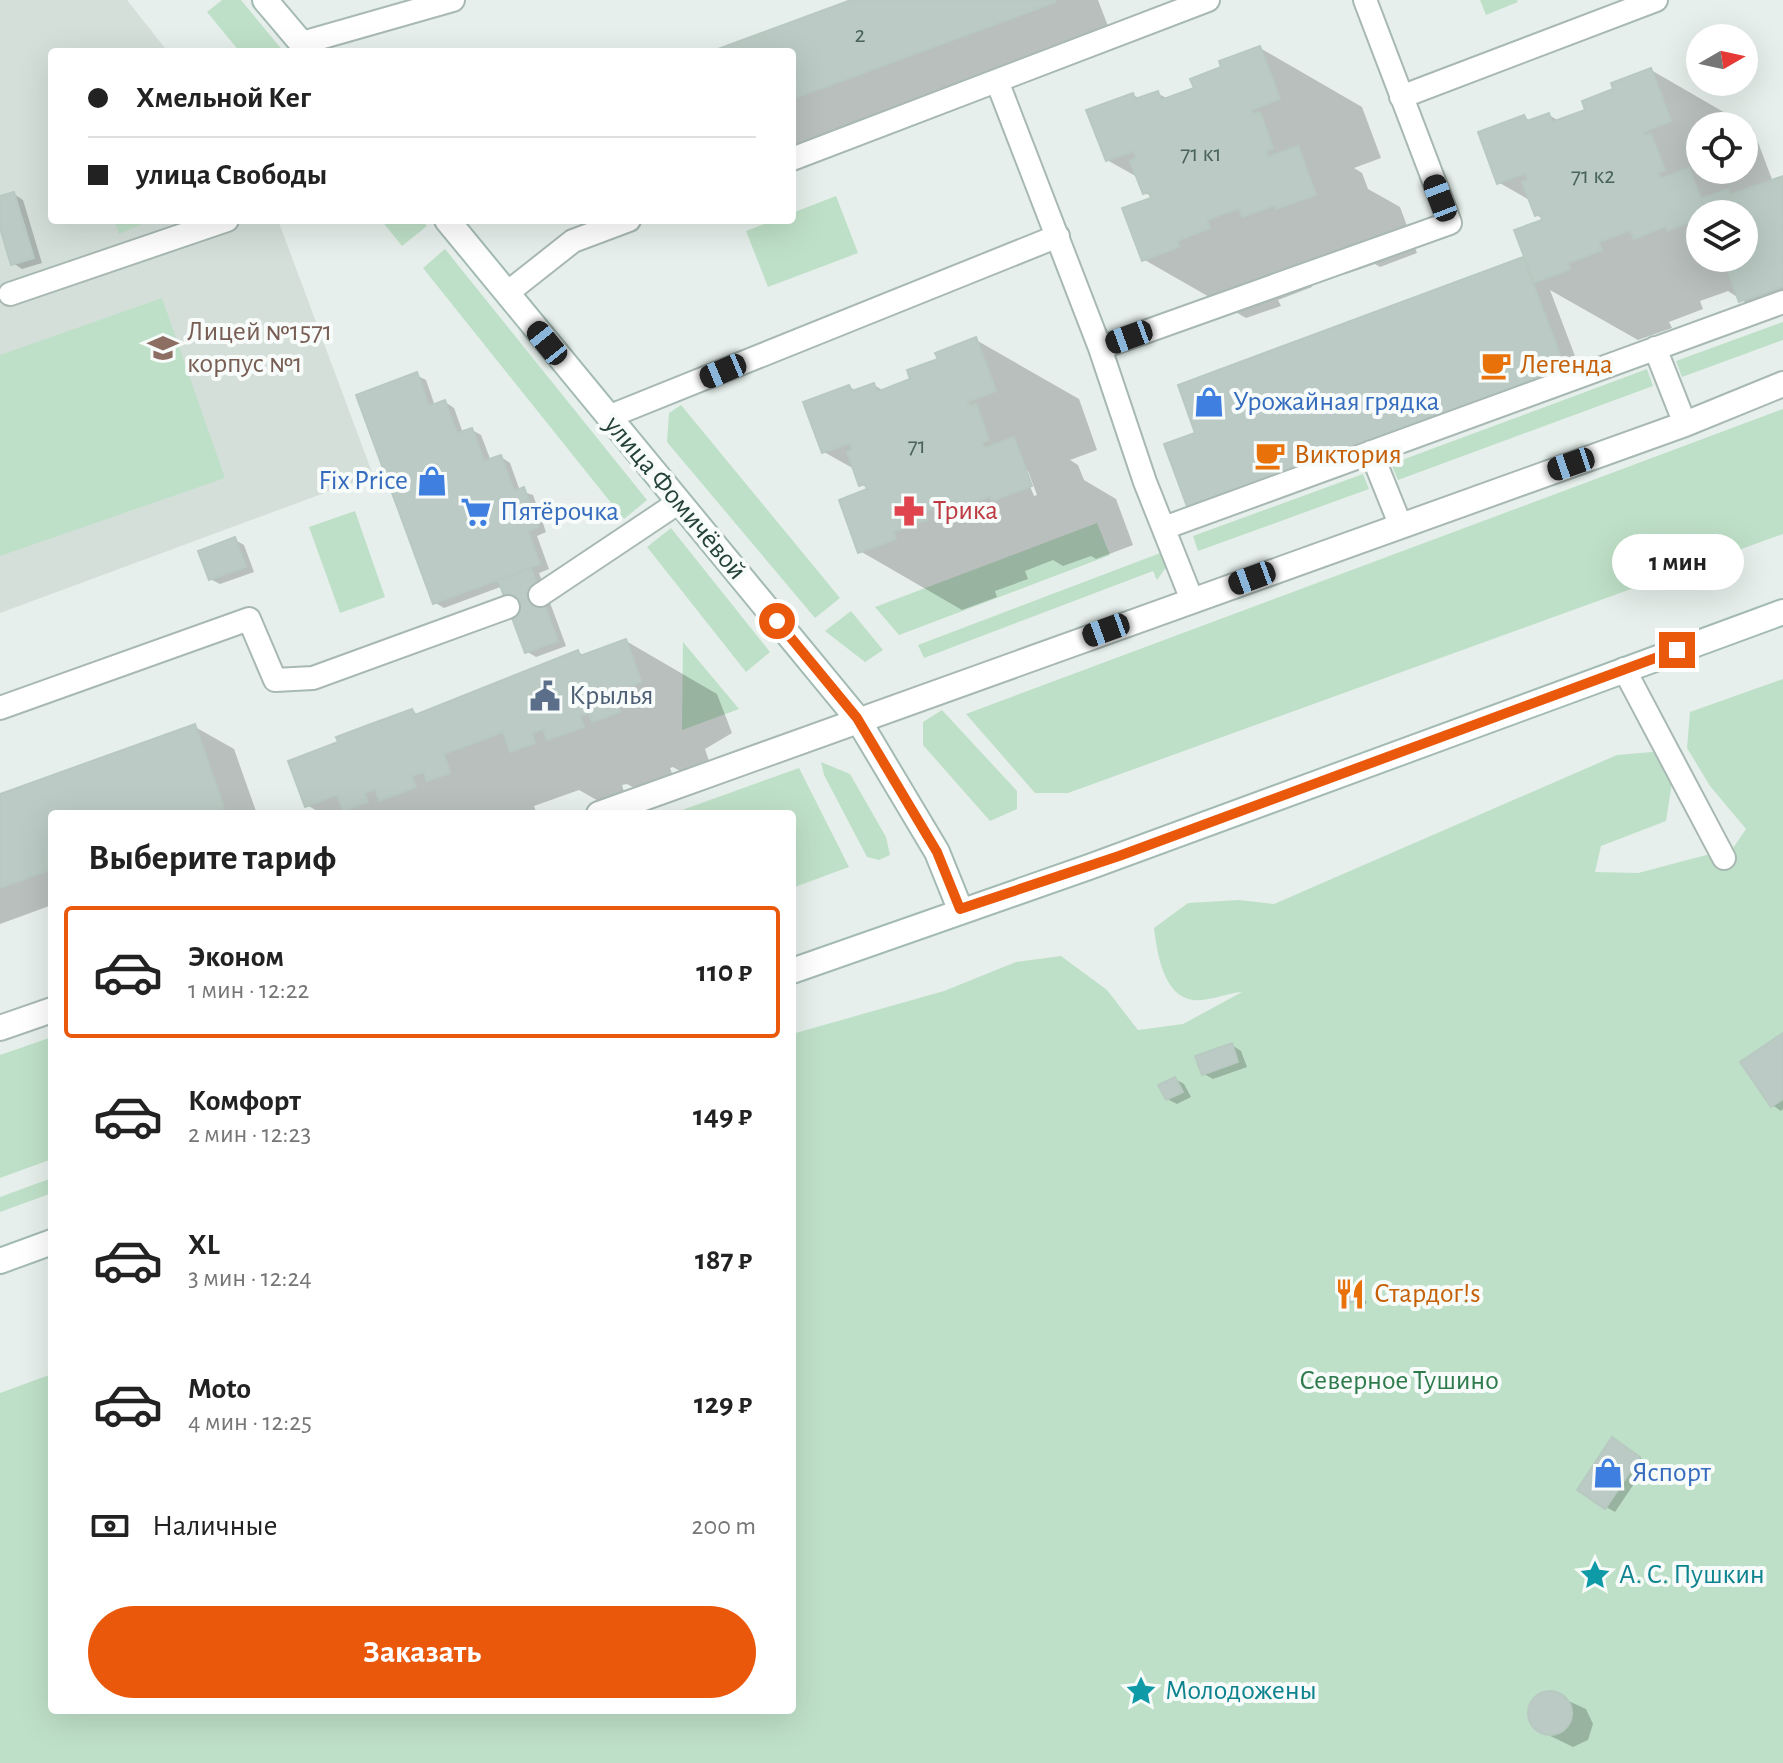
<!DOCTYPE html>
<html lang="ru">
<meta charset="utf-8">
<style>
body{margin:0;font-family:"Alegreya Sans",sans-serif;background:#f2f2f2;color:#222;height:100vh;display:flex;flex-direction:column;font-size:30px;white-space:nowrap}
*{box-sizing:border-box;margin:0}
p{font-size:26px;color:#767676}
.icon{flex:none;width:44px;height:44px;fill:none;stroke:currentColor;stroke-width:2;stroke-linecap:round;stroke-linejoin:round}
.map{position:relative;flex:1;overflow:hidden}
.panel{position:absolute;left:48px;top:810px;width:748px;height:904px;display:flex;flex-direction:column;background:#fff;border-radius:8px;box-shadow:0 8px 32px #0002}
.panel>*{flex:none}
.top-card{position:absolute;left:48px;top:48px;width:748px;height:176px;border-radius:8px;box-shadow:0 8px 32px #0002;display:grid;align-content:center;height:176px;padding:0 40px;background:#fff}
.needle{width:52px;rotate:81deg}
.buttons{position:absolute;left:1686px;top:24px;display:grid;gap:16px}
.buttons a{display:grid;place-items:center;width:72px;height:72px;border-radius:50%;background:#fff;box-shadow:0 8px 32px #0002;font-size:40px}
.end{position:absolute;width:36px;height:36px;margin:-18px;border:10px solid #ea580c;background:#fff;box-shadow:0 0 0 4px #fff}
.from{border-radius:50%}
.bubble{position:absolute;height:56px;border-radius:28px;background:#fff;box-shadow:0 8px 32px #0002;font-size:26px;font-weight:700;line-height:56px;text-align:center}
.car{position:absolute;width:24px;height:48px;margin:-24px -12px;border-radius:10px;box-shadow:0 0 6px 2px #0007;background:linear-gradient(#222 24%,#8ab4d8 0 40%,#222 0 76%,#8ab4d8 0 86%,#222 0)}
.top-card b{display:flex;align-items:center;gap:28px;height:76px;font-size:30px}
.top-card b+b{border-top:2px solid #e0e0e0}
.top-card i{width:20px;height:20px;background:#222}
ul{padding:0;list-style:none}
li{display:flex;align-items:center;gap:24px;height:132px;margin:0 16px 12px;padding:0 24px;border:4px solid transparent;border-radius:8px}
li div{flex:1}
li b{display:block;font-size:30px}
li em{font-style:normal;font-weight:700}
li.selected{border-color:#ea580c}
li>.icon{width:72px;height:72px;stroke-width:1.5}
h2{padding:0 40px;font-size:36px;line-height:96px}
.pay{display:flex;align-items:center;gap:20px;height:88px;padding:0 40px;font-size:30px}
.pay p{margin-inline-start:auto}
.primary-button{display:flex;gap:16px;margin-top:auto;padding:16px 40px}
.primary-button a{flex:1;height:92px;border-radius:48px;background:#ea580c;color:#fff;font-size:32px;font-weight:700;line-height:92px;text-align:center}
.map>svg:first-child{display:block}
</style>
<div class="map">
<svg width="1783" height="1763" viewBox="0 0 1783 1763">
<rect width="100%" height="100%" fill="#e6efeb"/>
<path fill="#d4dfda" d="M 0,0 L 127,0 L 168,52 L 52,52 L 52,220 L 278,220 L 373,475 L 0,613 Z"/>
<path fill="#bfe0c8" d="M 222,0 L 241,0 L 284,52 L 240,52 L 207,12 Z
M 1480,0 L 1517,0 L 1518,2 L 1486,15 Z
M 836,196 L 858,253 L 768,287 L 746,231 L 774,220 L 792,220 L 792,213 Z
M 114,220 L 152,220 L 119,234 Z
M 381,220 L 422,220 L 427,226 L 402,246 Z
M 445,249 L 647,500 L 624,519 L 423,268 Z
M 162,298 L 225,478 L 0,556 L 0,355 Z
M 1783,322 L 1783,340 L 1682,377 L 1676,361 Z
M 1647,369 L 1653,386 L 1398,480 L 1391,464 Z
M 681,405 L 840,598 L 815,618 L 667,442 L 669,413 Z
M 1783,409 L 1783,534 L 1068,793 L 1035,793 L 966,714 Z
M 1363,474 L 1369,489 L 1198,551 L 1193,536 Z
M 355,511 L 385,597 L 340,613 L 309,527 Z
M 1097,523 L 1110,555 L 899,635 L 875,607 Z
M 671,528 L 770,652 L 746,672 L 647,547 Z
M 1163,552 L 1167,566 L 1157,580 L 1153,571 L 924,658 L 918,645 Z
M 851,611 L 883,650 L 865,662 L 825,631 Z
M 683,642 L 739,709 L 682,730 Z
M 1783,679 L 1783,1763 L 0,1763 L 0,1393 L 52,1374 L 52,1710 L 792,1710 L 792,1034 L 944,991 L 1016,962 L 1061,956 L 1107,990 L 1138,1030 L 1183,1024 L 1242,992 C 1227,993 1207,1002 1193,1000 C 1163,996 1157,952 1154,928 L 1188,903 L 1239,900 L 1274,904 L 1617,755 L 1664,751 L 1672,783 L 1666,821 L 1601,846 L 1595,872 L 1638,873 L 1733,848 L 1746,829 L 1710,786 L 1687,748 L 1690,712 Z
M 942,710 L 1017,791 L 1017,809 L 990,821 L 923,745 L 923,722 Z
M 821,762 L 850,774 L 886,837 L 890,855 L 879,860 L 867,857 L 824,775 Z
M 799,768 L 849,867 L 792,888 L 792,814 L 671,814 Z
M 52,1037 L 52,1159 L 0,1178 L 0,1055 Z
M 52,1178 L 52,1193 L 0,1212 L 0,1197 Z"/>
<path fill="#0003" fill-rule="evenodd" d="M 857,0 L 1098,0 L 1111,34 L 792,151 L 792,52 L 716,52 Z
M 1260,48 L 1362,107 L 1381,158 L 1354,168 L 1362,173 L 1368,189 L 1400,207 L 1417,253 L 1380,267 L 1375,264 L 1346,274 L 1336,269 L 1308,279 L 1312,287 L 1278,300 L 1281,306 L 1246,318 L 1143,259 L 1155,198 L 1145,193 L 1139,178 L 1107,160 L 1133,95 L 1141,99 L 1157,93 L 1168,99 L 1197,89 Z
M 1651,70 L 1753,129 L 1773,182 L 1783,178 L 1783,304 L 1760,312 L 1728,291 L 1700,301 L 1703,309 L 1669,322 L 1672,328 L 1638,340 L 1550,290 L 1584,380 L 1209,519 L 1198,434 L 1523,259 L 1528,262 L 1546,220 L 1536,215 L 1531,201 L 1498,182 L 1524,117 L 1532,122 L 1549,115 L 1559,121 L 1588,111 ZM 1700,126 L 1744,126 L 1744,170 L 1700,170 ZM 1700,214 L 1744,214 L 1744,258 L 1700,258 Z
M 14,194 L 23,200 L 42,263 L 22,269 L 13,263 L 0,221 L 0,198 Z
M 976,340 L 1079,399 L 1097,450 L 1070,460 L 1078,465 L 1084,480 L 1116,499 L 1133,545 L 1096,559 L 1091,556 L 1063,566 L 1053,560 L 1025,571 L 1028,579 L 995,591 L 997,597 L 962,610 L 860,551 L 870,490 L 861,484 L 856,470 L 824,452 L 849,387 L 857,391 L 874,385 L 884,391 L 913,380 ZM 1024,471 L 1028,471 L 1037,495 L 1034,496 Z
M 416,375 L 426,380 L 435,406 L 445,402 L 454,408 L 463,433 L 472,430 L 481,435 L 491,461 L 501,457 L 510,463 L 520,491 L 533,495 L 546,532 L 537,536 L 549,569 L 539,573 L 566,646 L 536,657 L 526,651 L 503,586 L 444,608 L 434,602 Z
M 235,540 L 244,545 L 254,572 L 220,584 L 210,579 Z
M 626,641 L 717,694 L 732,733 L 705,749 L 710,764 L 685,774 L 673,767 L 670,768 L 674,779 L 640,791 L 627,784 L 622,785 L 625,795 L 602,803 L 579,790 L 534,806 L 537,814 L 322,814 L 307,805 L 341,743 L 412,711 L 419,715 L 578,652 L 585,656 Z
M 195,727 L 234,749 L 257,814 L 52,814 L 52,905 L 0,924 L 0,796 Z
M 1783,1035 L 1783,1109 L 1781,1111 L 1772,1105 Z
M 1232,1045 L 1241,1051 L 1247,1067 L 1213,1079 L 1204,1074 Z
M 1175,1079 L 1184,1084 L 1191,1097 L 1177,1104 L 1167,1099 Z
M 1351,1287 L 1360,1292 L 1367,1303 L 1361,1306 L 1352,1301 Z
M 1621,1445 L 1648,1463 L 1615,1512 L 1606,1507 Z
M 1549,1692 L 1586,1709 L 1593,1724 L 1588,1740 L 1573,1747 L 1536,1729 L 1529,1714 L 1534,1699 Z"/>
<path fill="#bbcac4" stroke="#b8c9c2" stroke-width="2" d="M 851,0 L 1055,0 L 1056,2 L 792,99 L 792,52 L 710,52 Z
M 1260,46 L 1280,99 L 1251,110 L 1253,114 L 1260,112 L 1273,148 L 1266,151 L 1268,157 L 1298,146 L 1316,195 L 1276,209 L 1275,205 L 1242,217 L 1239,208 L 1207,220 L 1210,228 L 1177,241 L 1179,247 L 1142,261 L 1122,208 L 1151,198 L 1149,192 L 1143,194 L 1130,161 L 1136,158 L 1134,151 L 1106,161 L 1086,110 L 1133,93 L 1135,99 L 1158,91 L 1161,100 L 1194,88 L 1190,79 L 1221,67 L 1219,61 Z
M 1651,68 L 1671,121 L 1643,132 L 1644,136 L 1651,134 L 1665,170 L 1658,173 L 1660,179 L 1689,168 L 1707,214 L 1668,231 L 1666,226 L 1634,239 L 1630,230 L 1599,242 L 1602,250 L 1568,263 L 1570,269 L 1534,283 L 1514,230 L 1542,220 L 1540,214 L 1535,216 L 1522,182 L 1528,180 L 1525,173 L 1497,184 L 1478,132 L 1524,115 L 1527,121 L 1549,113 L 1552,122 L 1585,110 L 1582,101 L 1613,89 L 1611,83 Z
M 1783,176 L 1783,286 L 1739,302 L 1723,258 L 1744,258 L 1744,214 L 1707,214 L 1701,199 L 1728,189 L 1730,195 Z
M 14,192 L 34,258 L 11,265 L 0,228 L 0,196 Z
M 1523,257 L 1565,368 L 1188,509 L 1164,444 L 1195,433 L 1178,385 Z
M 976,337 L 996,391 L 967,402 L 969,406 L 976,404 L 989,440 L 982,443 L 985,448 L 1014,437 L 1032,486 L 992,501 L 991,496 L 959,508 L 956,500 L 923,512 L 927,520 L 893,532 L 896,539 L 858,553 L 839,500 L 867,489 L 865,484 L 859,486 L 847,452 L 852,450 L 850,443 L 822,453 L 803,402 L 849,385 L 852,391 L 874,383 L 877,392 L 910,379 L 907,370 L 938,359 L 935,353 Z
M 417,372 L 429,406 L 445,400 L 457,433 L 472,428 L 484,461 L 501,455 L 514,491 L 524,487 L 538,527 L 528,531 L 540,564 L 433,604 L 356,395 Z
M 235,537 L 246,567 L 209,580 L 198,551 Z
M 531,568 L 558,641 L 525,653 L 498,580 Z
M 626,639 L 641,681 L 615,696 L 620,712 L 592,722 L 589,713 L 580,716 L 584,727 L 547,740 L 543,729 L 532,733 L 535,743 L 510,752 L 503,732 L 444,754 L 450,773 L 427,781 L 424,772 L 412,776 L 416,787 L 379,801 L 375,789 L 364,793 L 368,802 L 343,811 L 337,795 L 305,807 L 288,761 L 338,742 L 336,737 L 371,724 L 412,709 L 415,715 L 578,650 L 580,656 Z
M 195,724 L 224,808 L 207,814 L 52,814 L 52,869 L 0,888 L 0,794 Z
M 1783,1033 L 1783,1099 L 1771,1107 L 1740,1062 Z
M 1232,1043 L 1238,1062 L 1202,1075 L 1195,1056 Z
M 1175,1077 L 1183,1092 L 1166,1100 L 1158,1085 Z
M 1350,1285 L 1359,1297 L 1350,1303 L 1342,1290 Z
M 1612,1437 L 1640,1457 L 1605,1509 L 1577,1490 Z
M1528 1713a22 22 0 1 1 44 0a22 22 0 1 1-44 0Z"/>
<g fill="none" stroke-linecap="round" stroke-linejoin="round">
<g stroke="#a8b8b2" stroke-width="26">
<path id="lane" d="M 302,43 L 453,0
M 997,81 L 1100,348 L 1450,223 L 1365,0
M 1401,97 L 1656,0
M 792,159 L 1208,0
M 507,293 L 573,241 L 629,220
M 10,294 L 227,220
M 1100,348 L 1145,482 L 1192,600
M 1655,348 L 1685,424
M 608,417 L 1058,236
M 1371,452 L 1400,524
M 1164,528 L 1783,302
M 540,595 L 679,502
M 1624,669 L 1724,858
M 0,708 L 249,619 L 275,680 L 313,678 L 508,607"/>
</g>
<g stroke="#a8b8b2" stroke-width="28">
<path id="street" d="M 599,814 L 1685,424 L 1783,384
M 0,1028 L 52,1010"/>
</g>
<g stroke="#a4bbb3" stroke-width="28">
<path id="secondary" d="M 265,0 L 309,52
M 447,220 L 857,718 L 937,852 L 960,909
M 792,971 L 1089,867 L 1783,612
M 0,1261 L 52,1242"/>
</g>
<use href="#lane" stroke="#fff" stroke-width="22"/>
<use href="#street" stroke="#fff" stroke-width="24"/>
<use href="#secondary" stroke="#fff" stroke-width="24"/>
</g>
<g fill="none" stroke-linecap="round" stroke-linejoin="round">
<path stroke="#ea580c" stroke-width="10" d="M 777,621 L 857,718 L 937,852 L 960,909 L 1119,856 L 1677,650"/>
</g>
<defs>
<g id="school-bare" transform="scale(2.4)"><path d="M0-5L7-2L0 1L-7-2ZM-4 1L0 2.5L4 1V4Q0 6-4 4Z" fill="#8d6e63" stroke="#f7fbf9" stroke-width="2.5" paint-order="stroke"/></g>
<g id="cafe-bare" transform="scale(2.4)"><path d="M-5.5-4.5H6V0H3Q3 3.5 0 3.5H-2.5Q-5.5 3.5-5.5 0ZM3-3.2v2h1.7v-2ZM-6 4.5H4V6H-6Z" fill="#e8710a" stroke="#f7fbf9" stroke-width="2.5" paint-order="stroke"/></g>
<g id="shop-bare" transform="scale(2.4)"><path d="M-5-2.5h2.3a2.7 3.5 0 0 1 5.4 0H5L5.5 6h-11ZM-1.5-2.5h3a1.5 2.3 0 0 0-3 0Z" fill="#3f7fe0" stroke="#f7fbf9" stroke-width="2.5" paint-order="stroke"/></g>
<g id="pharmacy-bare" transform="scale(2.4)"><path d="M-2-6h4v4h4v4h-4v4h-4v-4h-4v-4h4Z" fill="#e0444e" stroke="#f7fbf9" stroke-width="2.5" paint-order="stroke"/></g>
<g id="supermarket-bare" transform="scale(2.4)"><path d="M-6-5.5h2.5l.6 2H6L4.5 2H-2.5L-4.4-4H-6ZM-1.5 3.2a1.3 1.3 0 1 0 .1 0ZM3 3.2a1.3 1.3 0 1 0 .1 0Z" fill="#3f7fe0" stroke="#f7fbf9" stroke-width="2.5" paint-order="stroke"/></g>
<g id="civic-bare" transform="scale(2.4)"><path d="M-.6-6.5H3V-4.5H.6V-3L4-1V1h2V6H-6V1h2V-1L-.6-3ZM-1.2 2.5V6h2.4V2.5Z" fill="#5c6f8a" stroke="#f7fbf9" stroke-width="2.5" paint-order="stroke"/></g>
<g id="restaurant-bare" transform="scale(2.4)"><path d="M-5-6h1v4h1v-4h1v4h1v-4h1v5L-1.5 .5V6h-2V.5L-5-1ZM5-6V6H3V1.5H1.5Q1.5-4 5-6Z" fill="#e8710a" stroke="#f7fbf9" stroke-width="2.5" paint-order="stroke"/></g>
<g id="sight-bare" transform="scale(2.4)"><path d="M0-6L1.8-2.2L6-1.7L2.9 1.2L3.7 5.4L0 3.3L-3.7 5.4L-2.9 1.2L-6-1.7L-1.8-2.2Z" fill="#0f9aa8" stroke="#f7fbf9" stroke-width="2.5" paint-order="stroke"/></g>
</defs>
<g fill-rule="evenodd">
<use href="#school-bare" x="163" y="348"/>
<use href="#cafe-bare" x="1496" y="365"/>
<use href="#shop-bare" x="1209" y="402"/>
<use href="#cafe-bare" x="1270" y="455"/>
<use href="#shop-bare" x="432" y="481"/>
<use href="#pharmacy-bare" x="909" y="511"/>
<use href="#supermarket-bare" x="476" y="512"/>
<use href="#civic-bare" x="545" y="696"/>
<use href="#restaurant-bare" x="1350" y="1294"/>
<use href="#shop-bare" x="1608" y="1473"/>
<use href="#sight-bare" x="1595" y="1575"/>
<use href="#sight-bare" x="1141" y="1691"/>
</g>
<g text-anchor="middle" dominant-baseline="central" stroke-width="8" stroke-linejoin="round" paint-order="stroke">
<g font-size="24" fill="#4a645c">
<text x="860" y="35">2</text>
<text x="1201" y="154">71 к1</text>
<text x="1593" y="176">71 к2</text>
<text x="917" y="446">71</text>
</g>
<g font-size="28" fill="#785e54" stroke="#f7fbf9" text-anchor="start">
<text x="187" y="332">Лицей №1571<tspan x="187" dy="32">корпус №1</tspan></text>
</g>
<g font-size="28" fill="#c56008" stroke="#f7fbf9" text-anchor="start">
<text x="1520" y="365">Легенда</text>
<text x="1294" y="455">Виктория</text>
<text x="1374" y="1294">Стардог!s</text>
</g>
<g font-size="28" fill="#366cbe" stroke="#f7fbf9" text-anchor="start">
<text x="1233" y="402">Урожайная грядка</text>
<text x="408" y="481" text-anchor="end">Fix Price</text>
<text x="500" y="512">Пятёрочка</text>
<text x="1632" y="1473">Яспорт</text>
</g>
<g font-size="28" fill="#24423a" stroke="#f7fbf9">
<text transform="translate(675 498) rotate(50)">улица Фомичёвой</text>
</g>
<g font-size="28" fill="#be3a42" stroke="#f7fbf9" text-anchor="start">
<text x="933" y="511">Трика</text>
</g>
<g font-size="28" fill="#4e5e75" stroke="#f7fbf9" text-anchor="start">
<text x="569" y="696">Крылья</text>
</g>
<g font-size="28" fill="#2d7a4b" stroke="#f7fbf9">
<text x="1399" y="1381">Северное Тушино</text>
</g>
<g font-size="28" fill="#0d838f" stroke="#f7fbf9" text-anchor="start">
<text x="1619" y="1575">А. С. Пушкин</text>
<text x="1165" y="1691">Молодожены</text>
</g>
</g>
</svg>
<div class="buttons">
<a><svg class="needle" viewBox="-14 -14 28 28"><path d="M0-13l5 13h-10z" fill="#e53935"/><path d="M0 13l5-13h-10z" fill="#767676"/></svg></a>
<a><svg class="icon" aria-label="locate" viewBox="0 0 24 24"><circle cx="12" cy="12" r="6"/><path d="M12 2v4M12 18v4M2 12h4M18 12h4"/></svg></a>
<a><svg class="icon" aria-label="layers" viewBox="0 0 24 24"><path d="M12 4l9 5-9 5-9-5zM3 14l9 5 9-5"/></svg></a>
</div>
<i class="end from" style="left:777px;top:621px"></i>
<i class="end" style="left:1677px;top:650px"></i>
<div class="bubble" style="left:1612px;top:534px;width:132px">1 мин</div>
<i class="car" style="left:1440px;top:198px;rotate:339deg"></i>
<i class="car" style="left:1129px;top:337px;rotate:250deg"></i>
<i class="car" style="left:547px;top:343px;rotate:321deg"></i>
<i class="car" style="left:723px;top:371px;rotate:247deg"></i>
<i class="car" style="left:1571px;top:464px;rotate:251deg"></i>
<i class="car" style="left:1252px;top:578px;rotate:250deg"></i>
<i class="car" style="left:1106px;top:630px;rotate:250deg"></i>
<div class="top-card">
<b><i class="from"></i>Хмельной Кег</b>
<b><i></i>улица Свободы</b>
</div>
<section class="panel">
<h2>Выберите тариф</h2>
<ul>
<li class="selected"><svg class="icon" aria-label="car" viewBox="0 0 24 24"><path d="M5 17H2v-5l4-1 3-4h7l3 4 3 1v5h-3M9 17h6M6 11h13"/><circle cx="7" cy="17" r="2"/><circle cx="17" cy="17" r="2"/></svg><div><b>Эконом</b><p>1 мин · 12:22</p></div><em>110 ₽</em></li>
<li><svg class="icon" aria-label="car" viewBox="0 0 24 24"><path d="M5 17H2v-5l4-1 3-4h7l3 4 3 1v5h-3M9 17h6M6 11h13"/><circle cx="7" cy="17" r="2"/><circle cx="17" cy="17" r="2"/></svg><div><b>Комфорт</b><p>2 мин · 12:23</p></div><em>149 ₽</em></li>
<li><svg class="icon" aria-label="car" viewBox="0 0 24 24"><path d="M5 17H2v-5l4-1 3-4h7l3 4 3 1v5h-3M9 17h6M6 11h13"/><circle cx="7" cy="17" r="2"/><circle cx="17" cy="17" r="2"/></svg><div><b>XL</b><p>3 мин · 12:24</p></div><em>187 ₽</em></li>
<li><svg class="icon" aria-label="car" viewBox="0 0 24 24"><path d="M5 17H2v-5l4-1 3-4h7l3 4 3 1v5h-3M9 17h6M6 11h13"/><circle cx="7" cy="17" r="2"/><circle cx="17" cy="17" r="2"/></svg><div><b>Moto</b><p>4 мин · 12:25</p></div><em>129 ₽</em></li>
</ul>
<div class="pay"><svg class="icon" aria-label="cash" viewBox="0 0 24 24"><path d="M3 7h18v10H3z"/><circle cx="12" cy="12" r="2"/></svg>Наличные<p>200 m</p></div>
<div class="primary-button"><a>Заказать</a></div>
</section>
</div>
